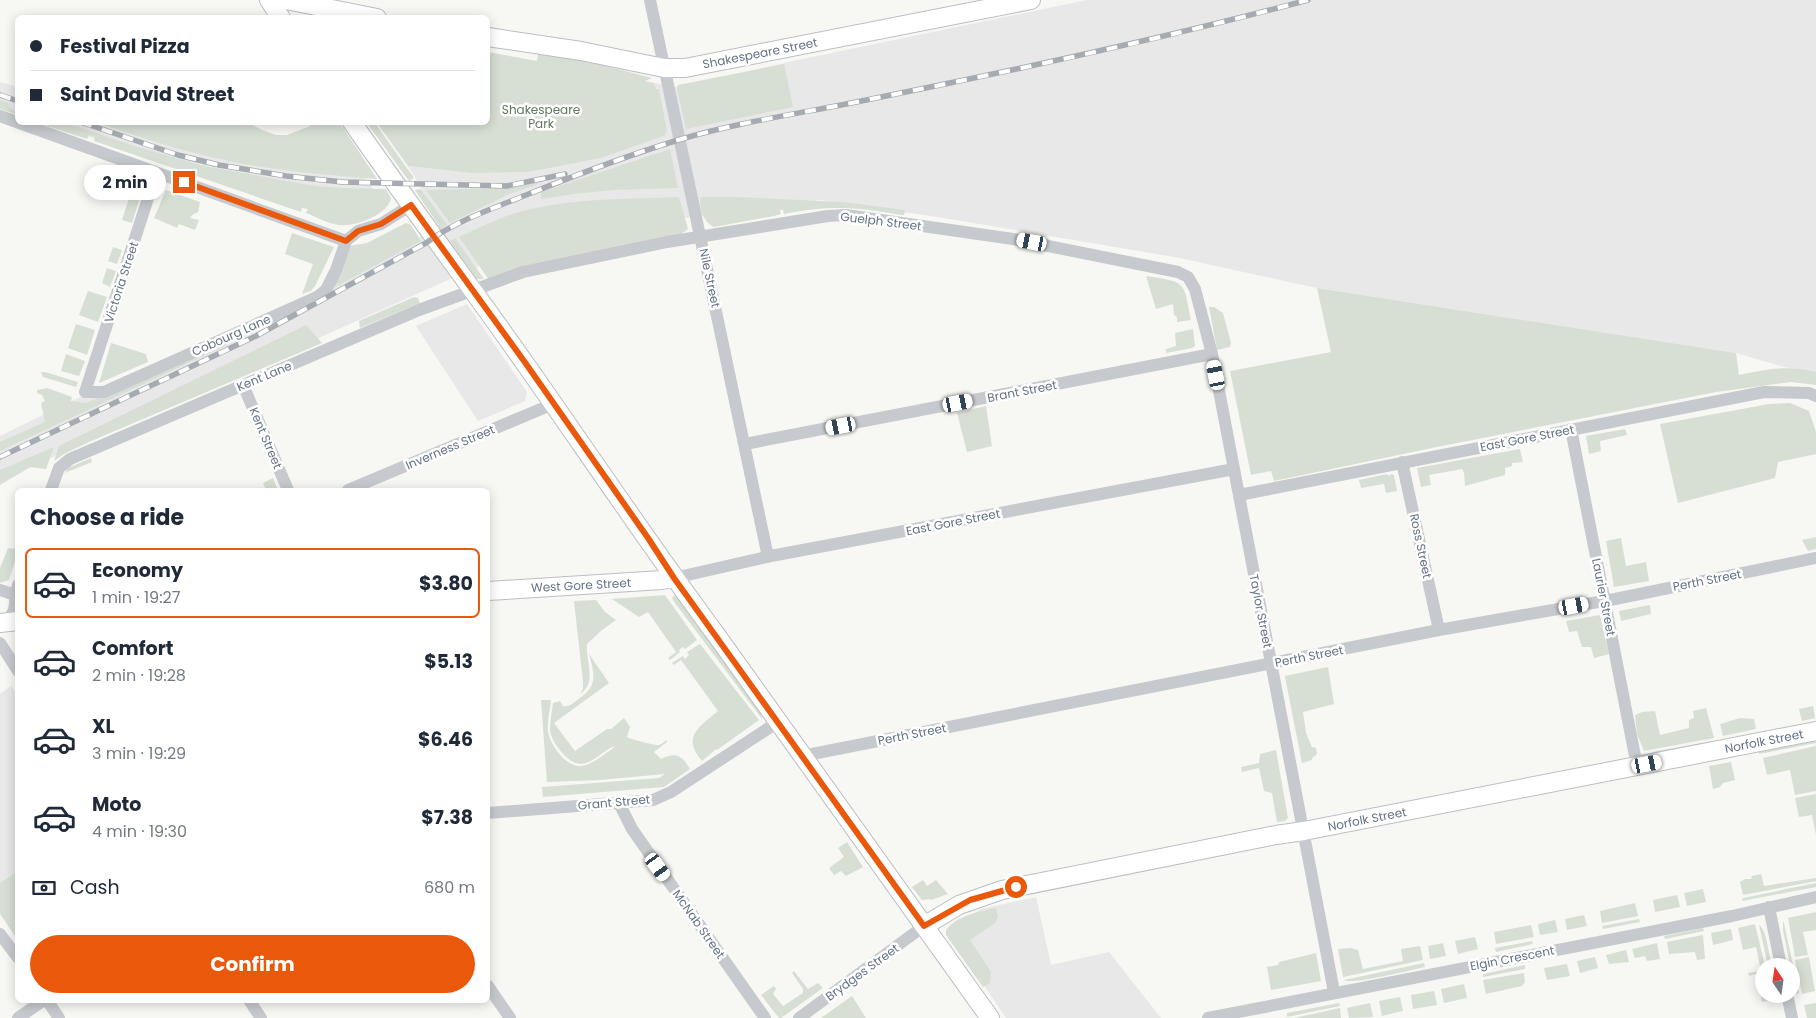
<!DOCTYPE html>
<meta charset="utf-8">
<style>
body{margin:0;font-family:Poppins,sans-serif;background:#f6f6f7;color:#1f2937;height:100vh;display:flex;flex-direction:column;font-size:19px;white-space:nowrap}
*{box-sizing:border-box;margin:0}
p{font-size:16px;color:#747a83}
.icon{flex:none;width:28px;height:28px;fill:none;stroke:currentColor;stroke-width:2;stroke-linecap:round;stroke-linejoin:round}
.map{position:relative;flex:1;overflow:hidden}
.side{position:absolute;left:15px;top:488px;width:475px;height:515px;display:flex;flex-direction:column;background:#fff;border-radius:8px;box-shadow:0 2px 12px #0003}
.side>*{flex:none}
.banner{position:absolute;left:15px;top:15px;width:475px;height:110px;border-radius:8px;box-shadow:0 2px 12px #0003;display:grid;align-content:center;height:110px;padding:0 15px;background:#fff}
.needle{width:32px;rotate:347deg}
.fabs{position:absolute;left:1755px;top:958px;display:grid;gap:10px}
.fabs a{display:grid;place-items:center;width:45px;height:45px;border-radius:50%;background:#fff;box-shadow:0 2px 12px #0003;font-size:25px}
.end{position:absolute;width:22px;height:22px;margin:-11px;border:6px solid #ea580c;background:#fff;box-shadow:0 0 0 2px #fff}
.from{border-radius:50%}
.bubble{position:absolute;height:35px;border-radius:18px;background:#fff;box-shadow:0 2px 12px #0003;font-size:16px;font-weight:700;line-height:35px;text-align:center}
.car{position:absolute;width:15px;height:30px;margin:-15px -8px;border-radius:6px;box-shadow:0 0 4px 1px #0007;background:linear-gradient(#fff 24%,#345 0 40%,#fff 0 76%,#345 0 86%,#fff 0)}
.banner b{display:flex;align-items:center;gap:18px;height:48px;font-size:19px}
.banner b+b{border-top:1px solid #e0e1e3}
.banner i{width:12px;height:12px;background:#1f2937}
ul{padding:0;list-style:none}
li{display:flex;align-items:center;gap:15px;height:70px;margin:0 10px 8px;padding:0 5px;border:2px solid transparent;border-radius:8px}
li div{flex:1}
li b{display:block;font-size:19px}
li em{font-style:normal;font-weight:700}
li.on{border-color:#ea580c}
li>.icon{width:45px;height:45px;stroke-width:1.5}
h2{padding:0 15px;font-size:22px;line-height:60px}
.pay{display:flex;align-items:center;gap:12px;height:55px;padding:0 15px;font-size:19px}
.pay p{margin-inline-start:auto}
.button{display:flex;gap:10px;margin-top:auto;padding:10px 15px}
.button a{flex:1;height:58px;border-radius:30px;background:#ea580c;color:#fff;font-size:20px;font-weight:700;line-height:58px;text-align:center}
.map>svg:first-child{display:block}
</style>
<div class="map">
<svg width="1816" height="1018" viewBox="0 0 1816 1018">
<rect width="100%" height="100%" fill="#f7f7f3"/>
<path fill="#e7e8e7" d="M 1087,0 L 1816,0 L 1816,376 L 1736,353 L 1317,288 L 1180,258 L 938,217 L 820,200 L 733,213 L 685,218 L 517,249 L 31,467 L 0,484 L 0,436 L 65,404 L 332,286 L 443,224 L 408,166 L 470,173 L 665,135 L 654,83 L 680,87 L 793,61 Z
M 0,82 L 17,87 L 17,112 L 0,106 Z
M 49,123 L 127,123 L 353,157 L 369,184 L 382,198 L 179,167 Z
M 467,304 L 527,392 L 525,401 L 478,421 L 416,326 Z
M 11,686 L 18,695 L 17,879 L 0,892 L 0,694 Z
M 1036,897 L 1051,965 L 1109,952 L 1161,1018 L 1006,1018 L 947,930 L 981,909 Z"/>
<path fill="#d7dfd4" d="M 488,52 L 537,61 L 538,54 L 587,61 L 652,78 L 645,81 L 654,83 L 656,89 L 659,89 L 667,131 L 665,132 L 666,135 L 601,158 L 528,172 L 470,173 L 408,166 L 377,123 L 488,122 Z
M 784,64 L 793,107 L 686,129 L 677,89 L 678,85 Z
M 0,100 L 8,103 L 9,107 L 17,112 L 17,115 L 0,109 Z
M 38,123 L 66,123 L 138,147 L 204,166 L 315,186 L 344,188 L 386,189 L 391,198 C 388,215 355,227 339,225 C 328,224 317,217 306,213 L 308,209 L 302,208 L 301,212 L 94,141 L 95,137 L 89,135 L 87,139 Z
M 98,123 L 249,123 L 262,130 L 276,135 L 287,135 L 310,126 L 314,123 L 340,123 L 377,179 C 323,175 268,170 215,158 C 175,149 137,136 98,123 Z
M 367,123 L 375,123 L 414,178 L 409,181 Z
M 670,149 L 678,188 L 614,190 L 574,194 L 541,199 L 541,192 Z
M 107,169 L 139,179 L 143,183 L 143,188 L 132,223 L 122,220 L 132,189 L 116,183 L 115,187 L 102,183 Z
M 538,182 L 536,185 L 509,194 L 450,223 L 426,190 L 510,188 Z
M 421,189 L 447,225 L 441,229 L 415,190 Z
M 166,190 L 200,202 L 198,212 L 192,215 L 190,218 L 199,220 L 195,230 L 179,224 L 177,228 L 154,218 Z
M 679,197 L 688,229 L 681,234 L 489,280 L 459,237 C 479,228 498,218 519,212 C 571,198 626,199 679,197 Z
M 701,197 L 736,197 L 843,202 L 905,210 L 904,215 L 901,215 C 856,207 830,205 784,214 L 783,210 L 780,210 L 781,214 L 774,216 L 714,227 C 704,223 698,207 701,197 Z
M 406,223 L 411,225 L 421,241 L 331,289 L 349,246 L 367,243 Z
M 292,233 L 334,247 L 315,286 L 311,291 L 302,294 L 313,264 L 285,254 Z
M 455,238 L 484,279 L 476,279 L 450,241 Z
M 113,247 L 122,250 L 117,264 L 108,261 Z
M 107,268 L 116,271 L 110,287 L 102,283 Z
M 1146,276 C 1186,282 1184,281 1191,320 L 1177,322 L 1177,317 L 1174,315 L 1173,304 L 1156,309 Z
M 1317,288 L 1736,353 L 1739,375 C 1769,369 1785,365 1816,372 L 1816,385 L 1791,382 L 1716,392 L 1432,448 L 1274,481 L 1271,471 L 1251,475 L 1230,371 L 1331,352 Z
M 88,291 L 107,297 L 98,322 L 79,315 Z
M 414,297 L 418,298 L 420,303 L 360,328 L 359,321 Z
M 1209,307 L 1214,307 L 1223,313 L 1231,343 L 1230,347 L 1217,350 Z
M 76,324 L 95,330 L 87,355 L 68,348 Z
M 306,325 L 322,343 L 89,442 L 64,454 L 54,461 L 59,446 Z
M 1193,329 L 1195,346 L 1192,348 L 1166,353 L 1166,349 L 1176,346 L 1175,333 Z
M 254,330 L 255,332 L 242,338 L 0,451 L 0,442 L 45,422 L 41,403 L 45,401 L 42,395 L 37,393 L 37,390 L 47,388 L 72,397 L 71,401 L 86,403 L 91,401 Z
M 111,343 L 146,354 L 148,362 L 99,383 Z
M 66,354 L 85,361 L 79,376 L 61,371 Z
M 41,372 L 45,372 L 78,382 L 76,387 L 43,377 Z
M 1790,403 L 1809,411 L 1816,432 L 1816,454 L 1778,462 L 1775,478 L 1678,503 L 1660,424 L 1769,404 Z
M 986,406 L 992,446 L 967,452 L 957,413 Z
M 1625,429 L 1627,435 L 1600,441 L 1601,451 L 1589,454 L 1586,436 Z
M 54,447 L 46,469 L 30,467 L 0,485 L 0,470 Z
M 1520,449 L 1523,462 L 1512,463 L 1512,466 L 1505,468 L 1505,475 L 1465,486 L 1464,473 L 1462,469 L 1429,475 L 1431,485 L 1421,487 L 1417,468 Z
M 91,458 L 92,462 L 65,473 L 68,468 Z
M 1387,474 L 1389,476 L 1391,474 L 1394,475 L 1397,491 L 1386,493 L 1384,484 L 1361,488 L 1359,480 Z
M 273,478 L 278,490 L 266,490 L 263,483 Z
M 1816,537 L 1816,549 L 1808,551 L 1802,540 Z
M 1621,538 L 1626,566 L 1646,562 L 1649,581 L 1614,587 L 1606,541 Z
M 8,548 L 17,549 L 17,555 L 9,580 L 0,583 L 0,568 Z
M 676,594 L 760,709 L 762,719 L 675,603 L 672,598 Z
M 665,595 L 697,640 L 685,649 L 683,647 L 679,650 L 680,652 L 670,660 L 668,658 L 676,652 L 648,612 L 639,617 L 612,599 Z
M 596,600 L 605,612 L 616,620 L 602,630 L 587,644 C 585,661 598,682 580,694 L 583,689 L 583,682 L 574,601 Z
M 1650,605 L 1651,614 L 1621,621 L 1619,611 Z
M 1600,615 L 1609,654 L 1594,658 L 1591,647 L 1582,647 L 1577,631 L 1569,632 L 1566,621 Z
M 700,644 L 759,720 L 717,750 L 716,749 L 702,761 C 681,737 700,726 718,711 L 681,660 L 674,665 L 672,663 L 683,656 L 685,659 L 689,655 L 687,652 Z
M 589,654 L 609,683 L 554,723 L 575,751 L 607,729 L 611,729 L 624,718 L 630,727 L 627,737 C 630,739 656,746 659,745 C 662,744 664,742 666,740 L 667,742 L 654,752 L 661,759 C 675,752 682,755 690,769 L 664,787 L 543,797 L 542,787 L 659,778 L 665,774 L 600,780 L 547,782 L 541,700 L 551,700 C 550,710 547,721 548,731 C 549,744 567,768 581,766 C 592,765 603,755 612,749 L 615,746 C 605,749 592,764 581,764 C 568,764 551,742 550,730 C 550,721 552,712 553,703 L 560,701 L 563,706 C 569,707 572,704 577,700 C 598,686 595,676 589,654 Z
M 1328,667 L 1334,704 L 1303,712 L 1306,733 L 1312,747 L 1316,748 L 1317,754 L 1312,758 L 1312,760 L 1302,763 L 1285,677 L 1285,676 Z
M 1813,706 L 1815,718 L 1802,721 L 1799,709 Z
M 1706,708 L 1714,738 L 1644,751 L 1637,734 L 1635,715 L 1642,712 L 1655,711 L 1660,735 L 1689,728 L 1689,720 L 1694,718 L 1693,711 Z
M 1740,718 L 1754,719 L 1756,729 L 1723,736 L 1720,724 Z
M 1713,741 L 1714,743 L 1653,753 L 1656,751 Z
M 1816,741 L 1816,743 L 1759,754 L 1759,752 Z
M 1816,746 L 1816,791 L 1795,795 L 1790,770 L 1767,775 L 1763,758 Z
M 1276,750 L 1288,818 L 1285,821 L 1277,822 L 1272,793 L 1264,791 L 1259,768 L 1242,772 L 1241,767 L 1259,763 L 1260,754 Z
M 1731,762 L 1735,780 L 1723,783 L 1720,787 L 1713,789 L 1709,766 Z
M 1816,794 L 1816,835 L 1812,815 L 1799,817 L 1795,798 Z
M 847,842 L 863,867 L 846,876 L 841,871 L 834,875 L 829,868 L 844,857 L 838,848 Z
M 17,872 L 18,938 L 17,939 L 0,914 L 0,883 Z
M 1761,874 L 1764,886 L 1816,878 L 1816,881 L 1743,895 L 1740,882 L 1745,879 L 1751,879 L 1752,876 Z
M 923,880 L 927,886 L 936,880 L 948,894 L 931,900 L 930,899 L 922,900 L 912,887 Z
M 1816,883 L 1816,887 L 1742,901 L 1743,898 Z
M 1703,889 L 1706,902 L 1687,906 L 1684,893 Z
M 1677,895 L 1680,907 L 1655,912 L 1653,900 Z
M 1635,903 L 1638,916 L 1602,923 L 1600,911 Z
M 996,908 L 998,916 L 995,923 L 970,940 L 991,972 L 990,983 L 983,987 L 946,935 L 946,930 C 956,916 980,911 996,908 Z
M 1816,912 L 1816,930 L 1803,932 L 1808,955 L 1795,957 L 1788,918 Z
M 1584,915 L 1587,926 L 1567,930 L 1565,919 Z
M 1639,919 L 1640,922 L 1603,929 L 1602,926 Z
M 1555,920 L 1558,932 L 1540,935 L 1538,924 Z
M 1783,921 L 1784,923 L 1799,993 L 1796,994 L 1783,931 Z
M 1755,924 L 1765,966 L 1764,972 L 1749,976 L 1748,973 L 1761,971 L 1756,947 L 1743,950 L 1738,928 Z
M 1531,925 L 1534,937 L 1496,944 L 1494,932 Z
M 1759,925 C 1767,930 1769,956 1772,966 L 1768,966 Z
M 1703,928 L 1704,931 L 1665,939 L 1664,936 Z
M 1731,929 L 1733,940 L 1713,945 L 1711,933 Z
M 1703,935 L 1705,959 L 1697,960 L 1695,952 L 1669,954 L 1667,942 Z
M 1475,937 L 1478,949 L 1458,954 L 1455,941 Z
M 1532,941 L 1533,944 L 1496,952 L 1495,948 Z
M 1443,943 L 1446,956 L 1430,959 L 1428,946 Z
M 1657,943 L 1660,959 L 1647,961 L 1645,956 L 1635,958 L 1632,949 Z
M 1420,946 L 1423,960 L 1343,977 L 1338,949 L 1351,948 L 1358,950 L 1363,969 L 1403,961 L 1401,949 Z
M 1626,950 L 1629,962 L 1609,964 L 1606,955 Z
M 1316,953 L 1321,981 L 1271,990 L 1267,967 L 1278,965 L 1279,962 Z
M 1595,957 L 1598,968 L 1580,973 L 1577,961 Z
M 1809,957 L 1815,991 L 1802,994 L 1795,960 Z
M 1424,963 L 1425,967 C 1411,970 1352,985 1344,980 Z
M 1567,964 L 1570,976 L 1547,980 L 1544,968 Z
M 1525,965 L 1525,969 L 1483,977 L 1483,974 Z
M 794,971 L 808,989 L 818,983 L 823,988 L 781,1018 L 779,1018 L 761,995 L 774,986 L 776,989 L 773,994 L 783,1006 L 803,993 L 803,989 L 792,973 Z
M 1524,973 L 1525,982 L 1522,986 L 1486,994 L 1483,980 Z
M 1764,979 L 1764,994 L 1770,994 L 1772,1000 L 1762,1002 L 1758,980 Z
M 1464,984 L 1467,998 L 1444,1003 L 1441,989 Z
M 1434,991 L 1437,1005 L 1413,1009 L 1411,995 Z
M 852,996 L 866,1018 L 821,1018 Z
M 1400,997 L 1403,1011 L 1382,1016 L 1379,1001 Z
M 1339,1003 L 1340,1006 L 1287,1017 L 1287,1013 Z
M 1370,1003 L 1373,1017 L 1349,1018 L 1347,1008 Z
M 1816,1003 L 1816,1018 L 1807,1018 L 1804,1005 Z
M 1340,1008 L 1341,1018 L 1294,1018 Z"/>
<g fill="none" stroke-linecap="round" stroke-linejoin="round">
<g stroke="#bbbec3" stroke-width="20">
<path id="secondary" d="M 269,0 L 281,18
M 286,0 L 377,18
M 488,37 L 581,51 L 664,68 L 685,68 L 1031,0
M 352,122 C 408,203 467,281 524,362 C 588,453 651,547 717,636 L 990,1018
M 488,591 L 662,580 L 674,578
M 0,623 L 18,621
M 924,926 L 959,905 L 1002,890 L 1276,835 L 1304,831 L 1816,731"/>
</g>
<path stroke="#c6c9cd" stroke-width="12" d="M 650,0 L 768,557
M 0,116 L 346,241 L 358,231 L 381,224 L 411,205
M 154,171 L 153,183 L 85,392 L 104,392 L 317,297 L 326,290 L 336,270 L 346,241
M 243,385 L 288,490
M 1571,429 L 1637,766
M 745,444 L 1212,354
M 1402,462 L 1439,630
M 51,490 L 59,468 L 70,459 L 419,310 L 523,272 L 667,242 L 828,216 L 846,215 L 1013,239 L 1178,272 L 1188,277 L 1195,289 L 1212,354 L 1334,992
M 348,490 L 553,404
M 1239,495 L 1764,392 L 1809,393 L 1816,396
M 674,578 L 771,556 L 1234,469
M 0,590 L 18,596
M 1,623 C 22,610 11,605 18,585
M 0,643 L 18,671
M 802,756 L 1439,630 L 1615,599 L 1816,558
M 619,803 L 632,829 L 765,1018
M 488,813 L 653,800 L 671,792 L 778,722
M 1769,907 L 1781,966
M 0,934 L 18,958
M 488,986 L 510,1018
M 1787,994 L 1792,1018
M 47,1000 L 59,1018
M 249,1000 L 261,1018
M 18,1018 L 44,1000
M 799,1018 L 924,926
M 1208,1018 L 1732,916 L 1816,897"/>
<use href="#secondary" stroke="#fff" stroke-width="18"/>
<g stroke="#a6abb2" stroke-width="5.5">
<path id="rail" d="M 0,95 L 18,101
M 81,122 L 178,155 L 219,165 L 286,176 L 342,182 L 507,186 L 565,174
M 0,457 L 256,336 L 426,243 C 455,221 492,209 526,195 C 576,175 626,156 678,140 C 742,121 810,112 876,98 C 1021,69 1166,38 1308,0"/>
</g>
<use href="#rail" stroke="#fff" stroke-width="4" stroke-dasharray="11" stroke-linecap="butt"/>
</g>
<g fill="none" stroke-linecap="round" stroke-linejoin="round">
<path stroke="#ea580c" stroke-width="6" d="M 184,182 L 346,241 L 358,231 L 381,224 L 411,205 L 524,361 L 648,538 L 674,578 L 924,926 L 970,900 L 1016,887"/>
</g>
<g text-anchor="middle" dominant-baseline="central" stroke-width="5" stroke-linejoin="round" paint-order="stroke">
<g font-size="12" fill="#647386" stroke="#fff">
<text transform="translate(760 53) rotate(-11)">Shakespeare Street</text>
<text transform="translate(881 221) rotate(7)">Guelph Street</text>
<text transform="translate(710 278) rotate(78)">Nile Street</text>
<text transform="translate(121 282) rotate(-72)">Victoria Street</text>
<text transform="translate(231 335) rotate(-24)">Cobourg Lane</text>
<text transform="translate(264 376) rotate(-23)">Kent Lane</text>
<text transform="translate(1022 391) rotate(-11)">Brant Street</text>
<text transform="translate(266 438) rotate(67)">Kent Street</text>
<text transform="translate(1527 438) rotate(-11)">East Gore Street</text>
<text transform="translate(450 447) rotate(-23)">Inverness Street</text>
<text transform="translate(953 522) rotate(-11)">East Gore Street</text>
<text transform="translate(1421 546) rotate(78)">Ross Street</text>
<text transform="translate(1707 580) rotate(-11)">Perth Street</text>
<text transform="translate(581 585) rotate(-3)">West Gore Street</text>
<text transform="translate(1604 597) rotate(79)">Laurier Street</text>
<text transform="translate(1261 611) rotate(79)">Taylor Street</text>
<text transform="translate(1309 656) rotate(-11)">Perth Street</text>
<text transform="translate(912 734) rotate(-11)">Perth Street</text>
<text transform="translate(1764 741) rotate(-11)">Norfolk Street</text>
<text transform="translate(614 802) rotate(-5)">Grant Street</text>
<text transform="translate(1367 819) rotate(-11)">Norfolk Street</text>
<text transform="translate(699 924) rotate(55)">McNab Street</text>
<text transform="translate(1512 958) rotate(-11)">Elgin Crescent</text>
<text transform="translate(862 972) rotate(-36)">Brydges Street</text>
</g>
<g font-size="12" fill="#627860" stroke="#fff">
<text x="541" y="109">Shakespeare<tspan x="541" dy="14">Park</tspan></text>
</g>
</g>
</svg>
<div class="fabs">
<a><svg class="needle" viewBox="-14 -14 28 28"><path d="M0-13l5 13h-10z" fill="#e53935"/><path d="M0 13l5-13h-10z" fill="#747a83"/></svg></a>
</div>
<i class="end from" style="left:1016px;top:887px"></i>
<i class="end" style="left:184px;top:182px"></i>
<div class="bubble" style="left:84px;top:165px;width:82px">2 min</div>
<i class="car" style="left:1032px;top:242px;rotate:281deg"></i>
<i class="car" style="left:1216px;top:375px;rotate:349deg"></i>
<i class="car" style="left:958px;top:403px;rotate:79deg"></i>
<i class="car" style="left:841px;top:426px;rotate:259deg"></i>
<i class="car" style="left:1574px;top:606px;rotate:80deg"></i>
<i class="car" style="left:1647px;top:764px;rotate:79deg"></i>
<i class="car" style="left:658px;top:867px;rotate:144deg"></i>
<div class="banner">
<b><i class="from"></i>Festival Pizza</b>
<b><i></i>Saint David Street</b>
</div>
<section class="side">
<h2>Choose a ride</h2>
<ul>
<li class="on"><svg class="icon" aria-label="car" viewBox="0 0 24 24"><path d="M5 17H2v-5l4-1 3-4h7l3 4 3 1v5h-3M9 17h6M6 11h13"/><circle cx="7" cy="17" r="2"/><circle cx="17" cy="17" r="2"/></svg><div><b>Economy</b><p>1 min · 19:27</p></div><em>$3.80</em></li>
<li><svg class="icon" aria-label="car" viewBox="0 0 24 24"><path d="M5 17H2v-5l4-1 3-4h7l3 4 3 1v5h-3M9 17h6M6 11h13"/><circle cx="7" cy="17" r="2"/><circle cx="17" cy="17" r="2"/></svg><div><b>Comfort</b><p>2 min · 19:28</p></div><em>$5.13</em></li>
<li><svg class="icon" aria-label="car" viewBox="0 0 24 24"><path d="M5 17H2v-5l4-1 3-4h7l3 4 3 1v5h-3M9 17h6M6 11h13"/><circle cx="7" cy="17" r="2"/><circle cx="17" cy="17" r="2"/></svg><div><b>XL</b><p>3 min · 19:29</p></div><em>$6.46</em></li>
<li><svg class="icon" aria-label="car" viewBox="0 0 24 24"><path d="M5 17H2v-5l4-1 3-4h7l3 4 3 1v5h-3M9 17h6M6 11h13"/><circle cx="7" cy="17" r="2"/><circle cx="17" cy="17" r="2"/></svg><div><b>Moto</b><p>4 min · 19:30</p></div><em>$7.38</em></li>
</ul>
<div class="pay"><svg class="icon" aria-label="cash" viewBox="0 0 24 24"><path d="M3 7h18v10H3z"/><circle cx="12" cy="12" r="2"/></svg>Cash<p>680 m</p></div>
<div class="button"><a>Confirm</a></div>
</section>
</div>
